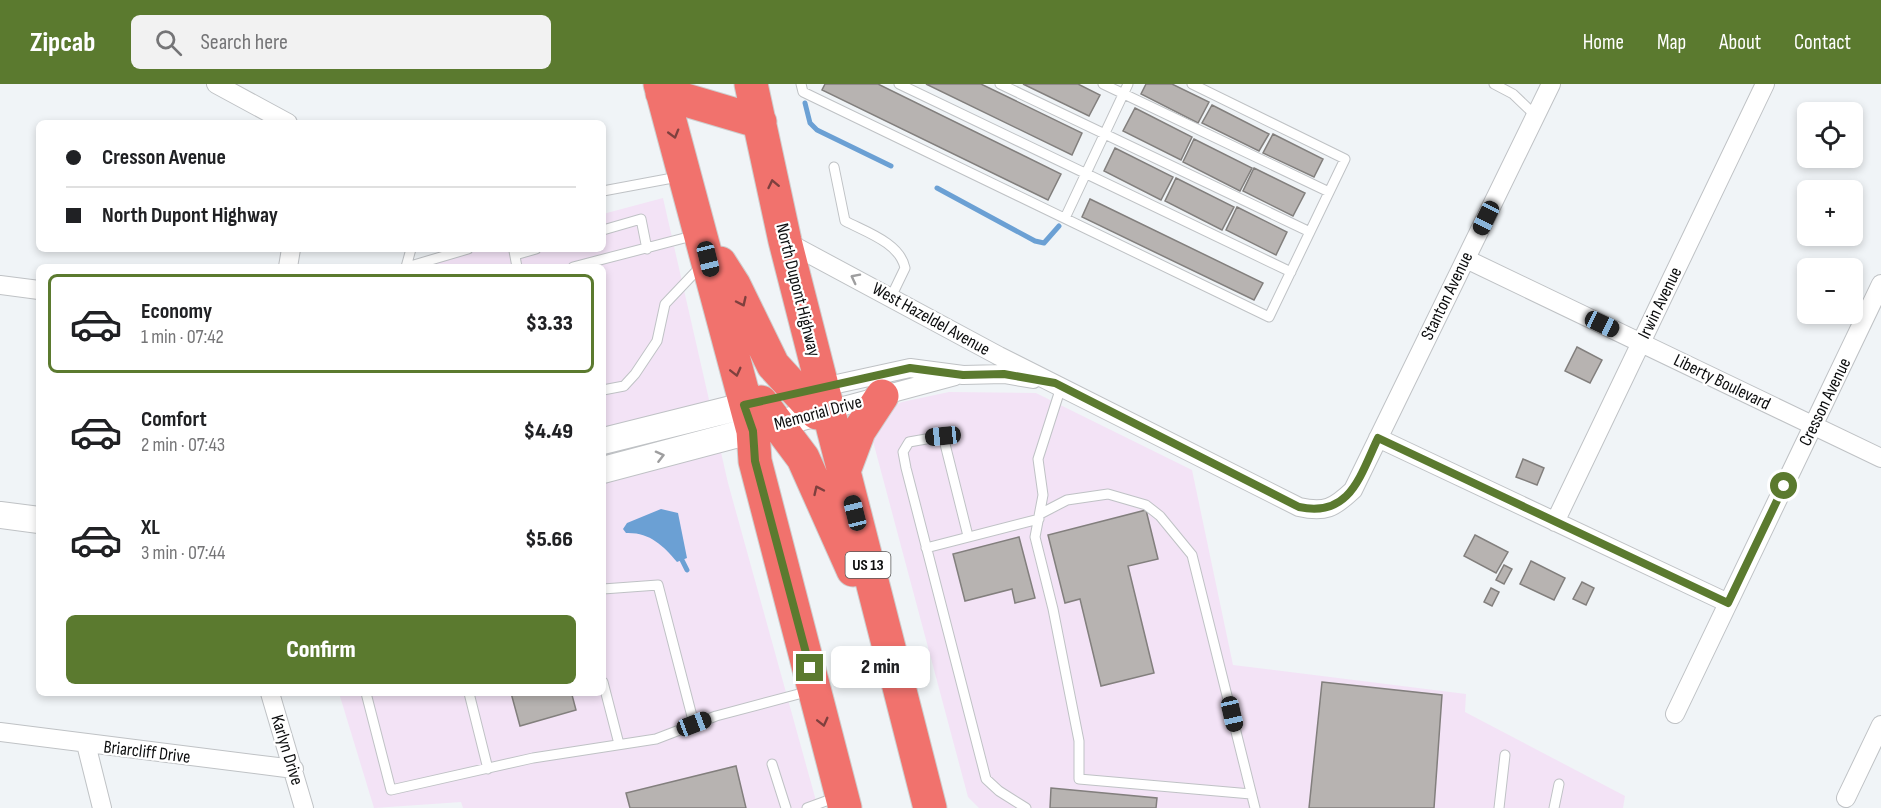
<!DOCTYPE html>
<meta charset="utf-8">
<style>
body{margin:0;font-family:"Sofia Sans Condensed",sans-serif;background:#f2f2f2;color:#202124;height:100vh;display:flex;flex-direction:column;font-size:22px;white-space:nowrap}
*{box-sizing:border-box;margin:0}
p{font-size:20px;color:#757577}
.icon{flex:none;width:33px;height:33px;fill:none;stroke:currentColor;stroke-width:2;stroke-linecap:round;stroke-linejoin:round}
.map{position:relative;flex:1;overflow:hidden}
.sheet{position:absolute;left:36px;top:180px;width:570px;height:432px;display:flex;flex-direction:column;background:#fff;border-radius:9px;box-shadow:0 3px 9px #0003}
.sheet>*{flex:none}
.top-card{position:absolute;left:36px;top:36px;width:570px;height:132px;border-radius:9px;box-shadow:0 3px 9px #0003;display:grid;align-content:center;height:132px;padding:0 30px;background:#fff}
.controls{position:absolute;left:1797px;top:18px;display:grid;gap:12px}
.controls a{display:grid;place-items:center;width:66px;height:66px;border-radius:9px;background:#fff;box-shadow:0 3px 9px #0003;font-size:30px}
.end{position:absolute;width:27px;height:27px;margin:-14px;border:8px solid #5b7a2f;background:#fff;box-shadow:0 0 0 3px #fff}
.from{border-radius:50%}
.bubble{position:absolute;height:42px;border-radius:9px;background:#fff;box-shadow:0 3px 9px #0003;font-size:20px;font-weight:800;line-height:42px;text-align:center}
.car{position:absolute;width:18px;height:36px;margin:-18px -9px;border-radius:8px;box-shadow:0 0 4px 2px #0007;background:linear-gradient(#222 24%,#8ab4d8 0 40%,#222 0 76%,#8ab4d8 0 86%,#222 0)}
.top-card b{display:flex;align-items:center;gap:21px;height:57px;font-size:22px}
.top-card b+b{border-top:2px solid #e0e0e0}
.top-card i{width:15px;height:15px;background:#202124}
ul{padding:10px 0 0;list-style:none}
li{display:flex;align-items:center;gap:18px;height:99px;margin:0 12px 9px;padding:0 18px;border:3px solid transparent;border-radius:9px}
li div{flex:1}
li b{display:block;font-size:22px}
li em{font-style:normal;font-weight:800}
li.selected{border-color:#5b7a2f}
li>.icon{width:54px;height:54px;stroke-width:1.5}
.cta{display:flex;gap:12px;margin-top:auto;padding:12px 30px}
.cta a{flex:1;height:69px;border-radius:9px;background:#5b7a2f;color:#fff;font-size:24px;font-weight:800;line-height:69px;text-align:center}
header{display:flex;align-items:center;gap:36px;box-sizing:border-box;height:84px;padding:0 30px;background:#5b7a2f;color:#fff}
header strong{font-size:28px}
nav{display:flex;gap:33px;margin-inline-start:auto;font-size:21px}
.search{width:420px;height:54px;background:#f2f2f2;display:flex;align-items:center;gap:15px;box-sizing:border-box;padding:0 21px;border-radius:9px;color:#757577;font-size:22px}
.map>svg:first-child{display:block}
</style>
<header>
<strong>Zipcab</strong>
<div class="search"><svg class="icon" aria-label="search" viewBox="0 0 24 24"><circle cx="10" cy="10" r="6"/><path d="M15 15l6 6"/></svg>Search here</div>
<nav><a>Home</a><a>Map</a><a>About</a><a>Contact</a></nav>
</header>
<div class="map">
<svg width="1881" height="724" viewBox="0 0 1881 724">
<rect width="100%" height="100%" fill="#f0f4f7"/>
<path fill="#f3e3f6" d="M 663,114 L 728,399 L 818,724 L 463,724 L 461,718 L 374,724 L 339,609 L 603,609 L 603,183 L 400,183 L 469,165 L 603,165 L 603,130 Z
M 949,308 L 1036,309 L 1192,386 L 1233,581 L 1466,610 L 1465,628 L 1625,712 L 1623,724 L 979,724 L 968,713 L 870,346 L 884,326 L 902,318 Z"/>
<path fill="#6ba0d4" d="M 661,425 L 678,429 L 687,474 L 677,478 C 663,461 649,448 626,449 L 623,445 L 627,439 Z"/>
<g fill="none" stroke-linecap="round" stroke-linejoin="round">
<path stroke="#6ba0d4" stroke-width="5" d="M 805,19 L 810,39 L 817,46 L 891,82
M 937,104 L 1035,157 L 1044,159 L 1059,142
M 682,476 L 687,486"/>
</g>
<path fill="#b7b3b1" stroke="#827f7d" stroke-width="1.5" d="M 825,0 L 878,0 L 1061,90 L 1048,116 L 822,6 Z
M 926,0 L 981,0 L 1082,49 L 1072,71 Z
M 1023,0 L 1078,0 L 1100,11 L 1089,32 Z
M 1146,0 L 1172,0 L 1209,18 L 1198,39 L 1141,10 Z
M 1212,21 L 1269,50 L 1259,67 L 1202,39 Z
M 1135,24 L 1192,53 L 1181,76 L 1123,47 Z
M 1273,50 L 1323,75 L 1314,93 L 1263,69 Z
M 1194,55 L 1252,84 L 1240,107 L 1183,78 Z
M 1115,64 L 1173,93 L 1161,116 L 1104,87 Z
M 1254,84 L 1305,109 L 1293,132 L 1243,107 Z
M 1176,94 L 1234,123 L 1222,146 L 1165,117 Z
M 1090,115 L 1263,199 L 1254,216 L 1082,133 Z
M 1237,123 L 1287,148 L 1276,171 L 1226,146 Z
M 1577,263 L 1602,276 L 1590,299 L 1565,287 Z
M 1523,375 L 1544,384 L 1537,401 L 1516,393 Z
M 1146,426 L 1158,475 L 1128,482 L 1154,589 L 1101,602 L 1080,515 L 1065,519 L 1048,451 Z
M 1475,451 L 1508,468 L 1496,489 L 1464,472 Z
M 1019,453 L 1035,514 L 1015,519 L 1012,505 L 965,517 L 953,470 Z
M 1531,477 L 1565,494 L 1554,516 L 1520,500 Z
M 1504,481 L 1512,485 L 1504,500 L 1496,496 Z
M 1582,498 L 1594,504 L 1586,521 L 1573,515 Z
M 1491,504 L 1499,508 L 1492,522 L 1484,518 Z
M 1322,598 L 1442,611 L 1434,724 L 1309,724 Z
M 511,609 L 576,609 L 572,611 L 576,626 L 520,642 Z
M 736,682 L 746,724 L 630,724 L 626,709 Z
M 1051,704 L 1157,714 L 1156,724 L 1050,724 Z"/>
<g fill="none" stroke-linecap="round" stroke-linejoin="round">
<g stroke="#bfc2c5" stroke-width="11">
<path id="lane" d="M 801,0 L 803,8 L 1269,233 L 1345,75 L 1192,0
M 899,0 L 1291,188
M 1000,0 L 1310,148
M 1103,0 L 1329,108
M 1494,0 L 1513,10 L 1536,32
M 834,83 L 845,137 C 866,148 900,159 905,184 L 891,213
M 603,107 L 678,93
M 1065,134 L 1128,0
M 603,146 L 641,135 L 647,165
M 514,167 L 517,183
M 515,171 L 536,165
M 406,183 L 411,165
M 407,183 L 468,165
M 573,183 L 696,151
M 1061,303 L 1038,375 L 1043,411 L 1035,453 L 1053,525 L 1079,657 L 1079,695 L 1251,710
M 603,306 L 624,302 L 635,290 L 657,257 L 665,220 L 702,181
M 1040,430 L 1067,416 L 1108,410 L 1146,421 L 1160,432 L 1192,471 L 1255,724
M 968,452 L 943,352 L 909,358 L 903,368 L 906,384 L 986,695 L 999,707 L 1026,724
M 926,464 L 1039,435
M 603,505 L 658,501 L 694,640
M 603,598 L 619,660
M 366,609 L 391,706 L 533,674 L 656,655 L 716,632 L 810,607
M 469,609 L 488,685
M 772,680 L 786,724
M 807,724 L 837,713
M 1499,724 L 1505,671
M 1554,724 L 1559,700"/>
</g>
<g stroke="#bfc2c5" stroke-width="20">
<path id="street" d="M 216,0 L 288,39
M 785,157 L 999,272 L 1299,423 C 1325,429 1334,424 1353,406 L 1551,0
M 1466,175 L 1881,374
M 288,183 L 291,165
M 0,201 L 39,206
M 823,303 L 910,284 L 963,291 L 1004,290 L 1033,295
M 829,326 L 955,292
M 1378,354 L 1728,519
M 1555,438 L 1765,0
M 270,609 L 304,724
M 1675,630 L 1881,200
M 0,648 L 294,685
M 86,660 L 102,724
M 1846,714 L 1881,641"/>
</g>
<g stroke="#bfc2c5" stroke-width="28">
<path id="secondary" d="M 603,357 L 763,317
M 603,386 L 829,326
M 0,431 L 39,436"/>
</g>
<g stroke="#cecfcf" stroke-width="35">
<path id="highway" d="M 660,0 L 753,347 L 755,377 L 845,724
M 751,0 L 785,157 L 930,724
M 662,9 L 760,38
M 720,179 L 734,201 L 773,281 L 817,329
M 761,318 L 803,374 L 853,486
M 844,387 L 859,347 L 882,312"/>
</g>
<use href="#lane" stroke="#fff" stroke-width="9"/>
<use href="#street" stroke="#fff" stroke-width="18"/>
<use href="#secondary" stroke="#fff" stroke-width="26"/>
<use href="#highway" stroke="#f1726d" stroke-width="33"/>
</g>
<defs><path id="oneway-chevron" d="M-2-3.5L2.5 0L-2 3.5" fill="none" stroke-width="1.6" stroke-linecap="round" stroke-linejoin="round" transform="scale(1.5)"/></defs>
<g stroke="#7e403e">
<use href="#oneway-chevron" transform="translate(674 50) rotate(74)"/>
<use href="#oneway-chevron" transform="translate(773 100) rotate(-102)"/>
<use href="#oneway-chevron" transform="translate(742 218) rotate(65)"/>
<use href="#oneway-chevron" transform="translate(736 288) rotate(76)"/>
<use href="#oneway-chevron" transform="translate(818 406) rotate(-115)"/>
<use href="#oneway-chevron" transform="translate(823 638) rotate(76)"/>
</g>
<g stroke="#9e9e9f">
<use href="#oneway-chevron" transform="translate(855 194) rotate(-153)"/>
<use href="#oneway-chevron" transform="translate(660 372) rotate(-14)"/>
</g>
<g fill="none" stroke-linecap="round" stroke-linejoin="round">
<path stroke="#5b7a2f" stroke-width="8" d="M 810,584 L 755,377 L 753,347 L 744,321 L 910,284 L 963,291 L 1004,290 L 1055,299 L 1299,423 C 1350,434 1360,392 1378,354 L 1728,519 L 1784,402"/>
</g>
<g text-anchor="middle" dominant-baseline="central" stroke-width="4.5" stroke-linejoin="round" paint-order="stroke">
<rect fill="#fff" stroke="#555656" stroke-width="1.5" x="845.5" y="468" width="45" height="26" rx="4.5"/>
<g font-size="16" font-weight="bold" fill="#0c0d0e">
<text x="868" y="481">US 13</text>
</g>
<g font-size="18" fill="#0c0d0e" stroke="#fff">
<text transform="translate(798 206) rotate(76)">North Dupont Highway</text>
<text transform="translate(1447 212) rotate(-64)">Stanton Avenue</text>
<text transform="translate(1660 219) rotate(-64)">Irwin Avenue</text>
<text transform="translate(931 235) rotate(29)">West Hazeldel Avenue</text>
<text transform="translate(1722 298) rotate(26)">Liberty Boulevard</text>
<text transform="translate(1825 318) rotate(-64)">Cresson Avenue</text>
<text transform="translate(818 329) rotate(-15)">Memorial Drive</text>
<text transform="translate(287 666) rotate(73)">Karlyn Drive</text>
<text transform="translate(147 668) rotate(7)">Briarcliff Drive</text>
</g>
</g>
</svg>
<div class="controls">
<a><svg class="icon" aria-label="locate" viewBox="0 0 24 24"><circle cx="12" cy="12" r="6"/><path d="M12 2v4M12 18v4M2 12h4M18 12h4"/></svg></a>
<a>+</a>
<a>−</a>
</div>
<i class="end from" style="left:1784px;top:402px"></i>
<i class="end" style="left:810px;top:584px"></i>
<div class="bubble" style="left:831px;top:562px;width:99px">2 min</div>
<i class="car" style="left:1486px;top:134px;rotate:206deg"></i>
<i class="car" style="left:708px;top:175px;rotate:166deg"></i>
<i class="car" style="left:1602px;top:240px;rotate:115deg"></i>
<i class="car" style="left:943px;top:352px;rotate:264deg"></i>
<i class="car" style="left:855px;top:429px;rotate:346deg"></i>
<i class="car" style="left:1232px;top:630px;rotate:167deg"></i>
<i class="car" style="left:694px;top:640px;rotate:69deg"></i>
<div class="top-card">
<b><i class="from"></i>Cresson Avenue</b>
<b><i></i>North Dupont Highway</b>
</div>
<section class="sheet">
<ul>
<li class="selected"><svg class="icon" aria-label="car" viewBox="0 0 24 24"><path d="M5 17H2v-5l4-1 3-4h7l3 4 3 1v5h-3M9 17h6M6 11h13"/><circle cx="7" cy="17" r="2"/><circle cx="17" cy="17" r="2"/></svg><div><b>Economy</b><p>1 min · 07:42</p></div><em>$3.33</em></li>
<li><svg class="icon" aria-label="car" viewBox="0 0 24 24"><path d="M5 17H2v-5l4-1 3-4h7l3 4 3 1v5h-3M9 17h6M6 11h13"/><circle cx="7" cy="17" r="2"/><circle cx="17" cy="17" r="2"/></svg><div><b>Comfort</b><p>2 min · 07:43</p></div><em>$4.49</em></li>
<li><svg class="icon" aria-label="car" viewBox="0 0 24 24"><path d="M5 17H2v-5l4-1 3-4h7l3 4 3 1v5h-3M9 17h6M6 11h13"/><circle cx="7" cy="17" r="2"/><circle cx="17" cy="17" r="2"/></svg><div><b>XL</b><p>3 min · 07:44</p></div><em>$5.66</em></li>
</ul>
<div class="cta"><a>Confirm</a></div>
</section>
</div>
